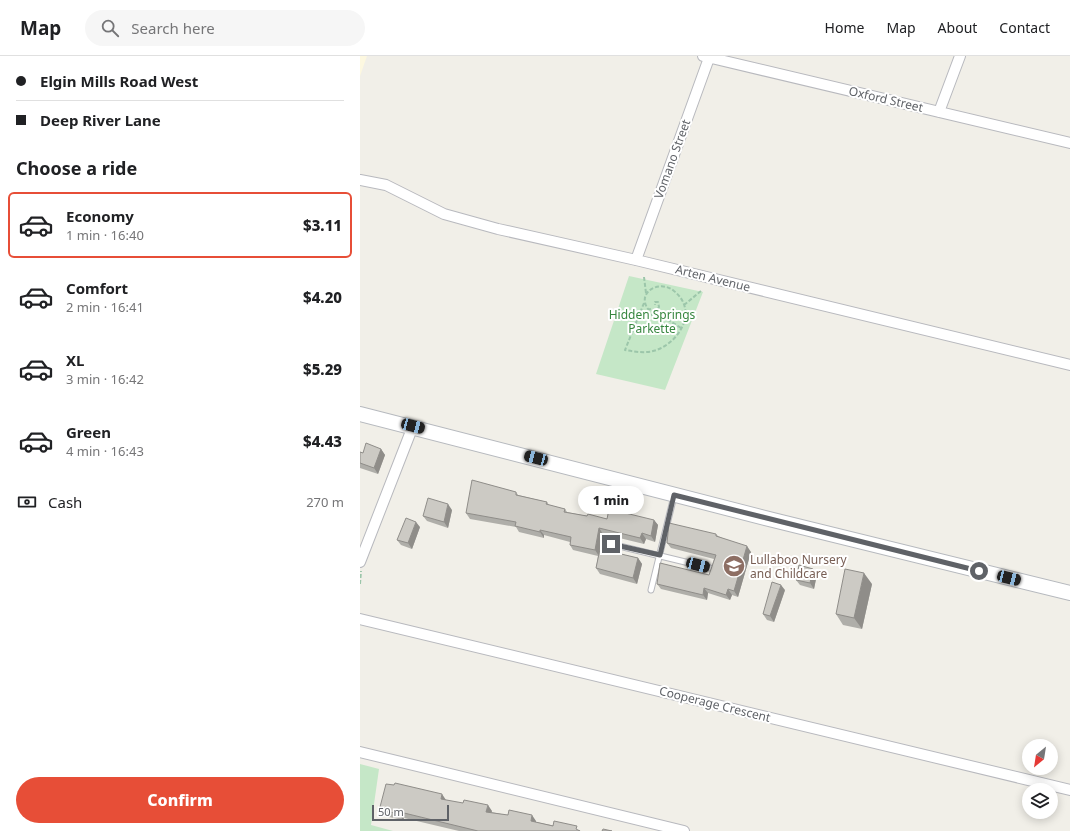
<!DOCTYPE html>
<meta charset="utf-8">
<style>
body{margin:0;font-family:"Noto Sans",sans-serif;background:#f6f6f6;color:#202124;height:100vh;display:flex;flex-direction:column;font-size:15px;white-space:nowrap}
*{box-sizing:border-box;margin:0}
p{font-size:13px;color:#757577}
.icon{flex:none;width:22px;height:22px;fill:none;stroke:currentColor;stroke-width:2;stroke-linecap:round;stroke-linejoin:round}
.map{position:relative;flex:1;overflow:hidden}
.sheet{display:flex;flex-direction:column;background:#fff;width:360px}
.sheet>*{flex:none}
.top-card{display:grid;align-content:center;height:88px;padding:0 16px;background:#fff}
.needle{width:26px;rotate:210deg}
.controls{position:absolute;left:662px;top:683px;display:grid;gap:8px}
.controls a{display:grid;place-items:center;width:36px;height:36px;border-radius:50%;background:#fff;box-shadow:0 2px 10px #0003;font-size:20px}
.scale{position:absolute;left:12px;bottom:10px;width:77px;box-sizing:border-box;padding-left:4px;border:2px solid #5f6267;border-top:0;font-size:11px;line-height:14px;white-space:nowrap;color:#5f6267;-webkit-text-stroke:3px #fff;paint-order:stroke}
.end{position:absolute;width:18px;height:18px;margin:-9px;border:5px solid #5f6267;background:#fff;box-shadow:0 0 0 2px #fff}
.from{border-radius:50%}
.bubble{position:absolute;height:28px;border-radius:14px;background:#fff;box-shadow:0 2px 10px #0003;font-size:13px;font-weight:800;line-height:28px;text-align:center}
.car{position:absolute;width:12px;height:24px;margin:-12px -6px;border-radius:5px;box-shadow:0 0 3px 1px #0007;background:linear-gradient(#222 24%,#8ab4d8 0 40%,#222 0 76%,#8ab4d8 0 86%,#222 0)}
.top-card b{display:flex;align-items:center;gap:14px;height:38px;font-size:15px}
.top-card b+b{border-top:1px solid #e0e0e0}
.top-card i{width:10px;height:10px;background:#202124}
ul{padding:0;list-style:none}
li{display:flex;align-items:center;gap:12px;height:66px;margin:0 8px 6px;padding:0 8px;border:2px solid transparent;border-radius:6px}
li div{flex:1}
li b{display:block;font-size:15px}
li em{font-style:normal;font-weight:800}
li.on{border-color:#e74e37}
li>.icon{width:36px;height:36px;stroke-width:1.5}
h2{padding:0 16px;font-size:18px;line-height:48px}
.pay{display:flex;align-items:center;gap:10px;height:44px;padding:0 16px;font-size:15px}
.pay p{margin-inline-start:auto}
.button{display:flex;gap:8px;margin-top:auto;padding:8px 16px}
.button a{flex:1;height:46px;border-radius:24px;background:#e74e37;color:#fff;font-size:16px;font-weight:800;line-height:46px;text-align:center}
header{display:flex;align-items:center;gap:24px;box-sizing:border-box;height:56px;padding:0 20px;background:#fff;border-bottom:1px solid #e0e0e0}
header strong{font-size:19px}
nav{display:flex;gap:22px;margin-inline-start:auto;font-size:14px}
.search{width:280px;height:36px;background:#f6f6f6;display:flex;align-items:center;gap:10px;box-sizing:border-box;padding:0 14px;border-radius:22px;color:#757577;font-size:15px}
main{display:flex;flex:1;min-height:0}
.map>svg:first-child{display:block}
</style>
<header>
<strong>Map</strong>
<div class="search"><svg class="icon" aria-label="search" viewBox="0 0 24 24"><circle cx="10" cy="10" r="6"/><path d="M15 15l6 6"/></svg>Search here</div>
<nav><a>Home</a><a>Map</a><a>About</a><a>Contact</a></nav>
</header>
<main>
<section class="sheet">
<div class="top-card">
<b><i class="from"></i>Elgin Mills Road West</b>
<b><i></i>Deep River Lane</b>
</div>
<h2>Choose a ride</h2>
<ul>
<li class="on"><svg class="icon" aria-label="car" viewBox="0 0 24 24"><path d="M5 17H2v-5l4-1 3-4h7l3 4 3 1v5h-3M9 17h6M6 11h13"/><circle cx="7" cy="17" r="2"/><circle cx="17" cy="17" r="2"/></svg><div><b>Economy</b><p>1 min · 16:40</p></div><em>$3.11</em></li>
<li><svg class="icon" aria-label="car" viewBox="0 0 24 24"><path d="M5 17H2v-5l4-1 3-4h7l3 4 3 1v5h-3M9 17h6M6 11h13"/><circle cx="7" cy="17" r="2"/><circle cx="17" cy="17" r="2"/></svg><div><b>Comfort</b><p>2 min · 16:41</p></div><em>$4.20</em></li>
<li><svg class="icon" aria-label="car" viewBox="0 0 24 24"><path d="M5 17H2v-5l4-1 3-4h7l3 4 3 1v5h-3M9 17h6M6 11h13"/><circle cx="7" cy="17" r="2"/><circle cx="17" cy="17" r="2"/></svg><div><b>XL</b><p>3 min · 16:42</p></div><em>$5.29</em></li>
<li><svg class="icon" aria-label="car" viewBox="0 0 24 24"><path d="M5 17H2v-5l4-1 3-4h7l3 4 3 1v5h-3M9 17h6M6 11h13"/><circle cx="7" cy="17" r="2"/><circle cx="17" cy="17" r="2"/></svg><div><b>Green</b><p>4 min · 16:43</p></div><em>$4.43</em></li>
</ul>
<div class="pay"><svg class="icon" aria-label="cash" viewBox="0 0 24 24"><path d="M3 7h18v10H3z"/><circle cx="12" cy="12" r="2"/></svg>Cash<p>270 m</p></div>
<div class="button"><a>Confirm</a></div>
</section>
<div class="map">
<svg width="710" height="775" viewBox="0 0 710 775">
<rect width="100%" height="100%" fill="#f1efe8"/>
<path fill="#fdf8e0" d="M 0,0 L 7,0 L 0,20 Z"/>
<path fill="#c5e7c7" d="M 269,220 L 343,236 L 305,334 L 236,318 Z
M 0,708 L 19,713 L 11,769 L 33,775 L 0,775 Z"/>
<g fill="none" stroke-linecap="round" stroke-linejoin="round">
<g stroke="#b8b9be" stroke-width="7">
<path id="lane" d="M 251,488 L 350,512
M 291,534 L 314,440"/>
</g>
<g stroke="#b8b9be" stroke-width="12">
<path id="street" d="M 343,0 L 710,87
M 579,56 L 600,0
M 0,124 L 26,129 L 84,158 L 138,173 L 276,204 L 710,309
M 276,204 L 349,2
M 0,506 L 53,370
M 0,563 L 710,734
M 0,696 L 324,775"/>
</g>
<g stroke="#b6b9be" stroke-width="16">
<path id="secondary" d="M 0,358 L 413,464 L 710,537"/>
</g>
<path stroke="#9cc6aa" stroke-width="2" stroke-dasharray="4 2" stroke-linecap="butt" d="M 284,221 L 286,237
M 284,247 L 265,294 C 277,296 288,298 299,293 C 322,283 337,253 314,235 C 300,223 276,236 288,253 L 297,254 L 299,251 L 298,246 L 295,246 L 295,249
M 324,249 L 341,235
M 279,260 L 299,258 L 321,272
M 0,528 L 1,515"/>
<use href="#lane" stroke="#fff" stroke-width="5"/>
<use href="#street" stroke="#fff" stroke-width="10"/>
<use href="#secondary" stroke="#fff" stroke-width="14"/>
</g>
<path fill="#afaea9" d="M 21,393 L 25,399 L 18,418 L 0,412 L 0,396 L 3,397 Z
M 156,436 L 158,439 L 187,446 L 189,449 L 205,453 L 207,456 L 227,460 L 247,463 L 294,464 L 298,469 L 295,486 L 286,483 L 284,488 L 243,478 L 240,493 L 278,502 L 282,508 L 277,528 L 240,518 L 236,512 L 238,500 L 213,494 L 210,489 L 210,486 L 184,479 L 184,482 L 159,476 L 156,471 L 110,463 L 106,457 Z
M 92,454 L 88,472 L 67,465 L 63,460 Z
M 60,471 L 52,493 L 41,489 L 37,484 Z
M 356,478 L 358,480 L 391,496 L 378,541 L 372,539 L 370,544 L 348,537 L 347,544 L 301,533 L 297,528 L 349,519 L 354,503 L 311,492 L 307,487 Z
M 453,513 L 457,518 L 454,533 L 440,529 L 436,524 Z
M 512,528 L 502,573 L 483,569 L 476,558 Z
M 425,534 L 414,566 L 407,564 L 403,558 Z
M 86,744 L 132,755 L 131,756 L 176,765 L 176,766 L 221,775 L 99,775 L 44,762 L 43,764 L 29,761 L 26,757 L 24,756 L 20,751 Z"/>
<path fill="#8f8d89" d="M 21,393 L 25,399 L 18,418 L 14,412 Z
M 88,448 L 92,454 L 88,472 L 84,466 Z
M 294,464 L 298,469 L 295,486 L 291,480 Z
M 56,466 L 60,471 L 52,493 L 48,487 Z
M 239,472 L 243,478 L 239,500 L 235,494 Z
M 180,474 L 184,479 L 184,482 L 180,476 Z
M 282,477 L 286,483 L 284,488 L 280,482 Z
M 387,490 L 391,496 L 378,541 L 374,535 Z
M 278,502 L 282,508 L 277,528 L 273,522 Z
M 453,513 L 457,518 L 454,533 L 450,527 Z
M 504,517 L 512,528 L 502,573 L 494,562 Z
M 421,529 L 425,534 L 414,566 L 410,560 Z
M 344,532 L 348,537 L 347,544 L 343,539 Z
M 368,533 L 372,539 L 370,544 L 366,539 Z
M 82,738 L 86,744 L 85,749 L 81,743 Z
M 128,749 L 132,755 L 130,761 L 126,756 Z
M 40,756 L 44,762 L 43,764 L 39,758 Z
M 172,759 L 176,765 L 175,771 L 171,765 Z"/>
<path fill="#cccac4" stroke="#8f8d89" d="M 6,387 L 21,393 L 14,412 L 0,407 L 0,396 L 3,397 Z
M 112,424 L 156,436 L 156,439 L 187,446 L 186,448 L 205,453 L 204,456 L 227,460 L 228,458 L 247,463 L 249,453 L 294,464 L 291,480 L 282,477 L 280,482 L 239,472 L 235,494 L 210,489 L 211,481 L 180,474 L 180,476 L 155,470 L 156,466 L 106,457 Z
M 68,442 L 88,448 L 84,466 L 63,460 Z
M 46,462 L 56,466 L 48,487 L 37,484 Z
M 309,467 L 356,478 L 356,480 L 387,490 L 374,535 L 368,533 L 366,539 L 344,532 L 343,539 L 297,528 L 300,507 L 349,519 L 356,499 L 307,487 Z
M 240,493 L 278,502 L 273,522 L 236,512 Z
M 439,509 L 453,513 L 450,527 L 436,524 Z
M 485,513 L 504,517 L 494,562 L 476,558 Z
M 412,526 L 421,529 L 410,560 L 403,558 Z
M 35,727 L 82,738 L 81,743 L 103,747 L 104,744 L 128,749 L 126,756 L 148,759 L 149,754 L 172,759 L 171,765 L 193,770 L 194,765 L 217,770 L 216,773 L 220,775 L 118,775 L 40,756 L 39,758 L 25,755 L 26,752 L 20,751 L 26,728 L 34,729 Z
M 243,773 L 252,775 L 242,775 Z"/>
<g fill="none" stroke-linecap="round" stroke-linejoin="round">
<path stroke="#5f6267" stroke-width="5" d="M 251,488 L 300,499 L 314,439 L 619,515"/>
</g>
<defs>
<g id="school-disc" transform="scale(1.15)"><circle r="9.5" fill="#8d6e63" stroke="#fff"/><path d="M0-5L7-2L0 1L-7-2ZM-4 1L0 2.5L4 1V4Q0 6-4 4Z" fill="#fff"/></g>
</defs>
<g fill-rule="evenodd">
<use href="#school-disc" x="374" y="510"/>
</g>
<g text-anchor="middle" dominant-baseline="central" stroke-width="4" stroke-linejoin="round" paint-order="stroke">
<g font-size="12" fill="#5f6267" stroke="#fff">
<text transform="translate(526 43) rotate(13)">Oxford Street</text>
<text transform="translate(312 103) rotate(-70)">Vomano Street</text>
<text transform="translate(353 222) rotate(14)">Arten Avenue</text>
<text transform="translate(355 648) rotate(14)">Cooperage Crescent</text>
</g>
<g font-size="12" fill="#37863f" stroke="#fff">
<text x="292" y="258">Hidden Springs<tspan x="292" dy="14">Parkette</tspan></text>
</g>
<g font-size="12" fill="#785e54" stroke="#fff" text-anchor="start">
<text x="390" y="503">Lullaboo Nursery<tspan x="390" dy="14">and Childcare</tspan></text>
</g>
</g>
</svg>
<div class="controls">
<a><svg class="needle" viewBox="-14 -14 28 28"><path d="M0-13l5 13h-10z" fill="#e53935"/><path d="M0 13l5-13h-10z" fill="#757577"/></svg></a>
<a><svg class="icon" aria-label="layers" viewBox="0 0 24 24"><path d="M12 4l9 5-9 5-9-5zM3 14l9 5 9-5"/></svg></a>
</div>
<div class="scale">50 m</div>
<i class="end from" style="left:619px;top:515px"></i>
<i class="end" style="left:251px;top:488px"></i>
<div class="bubble" style="left:218px;top:430px;width:66px">1 min</div>
<i class="car" style="left:53px;top:370px;rotate:105deg"></i>
<i class="car" style="left:176px;top:402px;rotate:285deg"></i>
<i class="car" style="left:338px;top:509px;rotate:105deg"></i>
<i class="car" style="left:649px;top:522px;rotate:104deg"></i>
</div>
</main>
